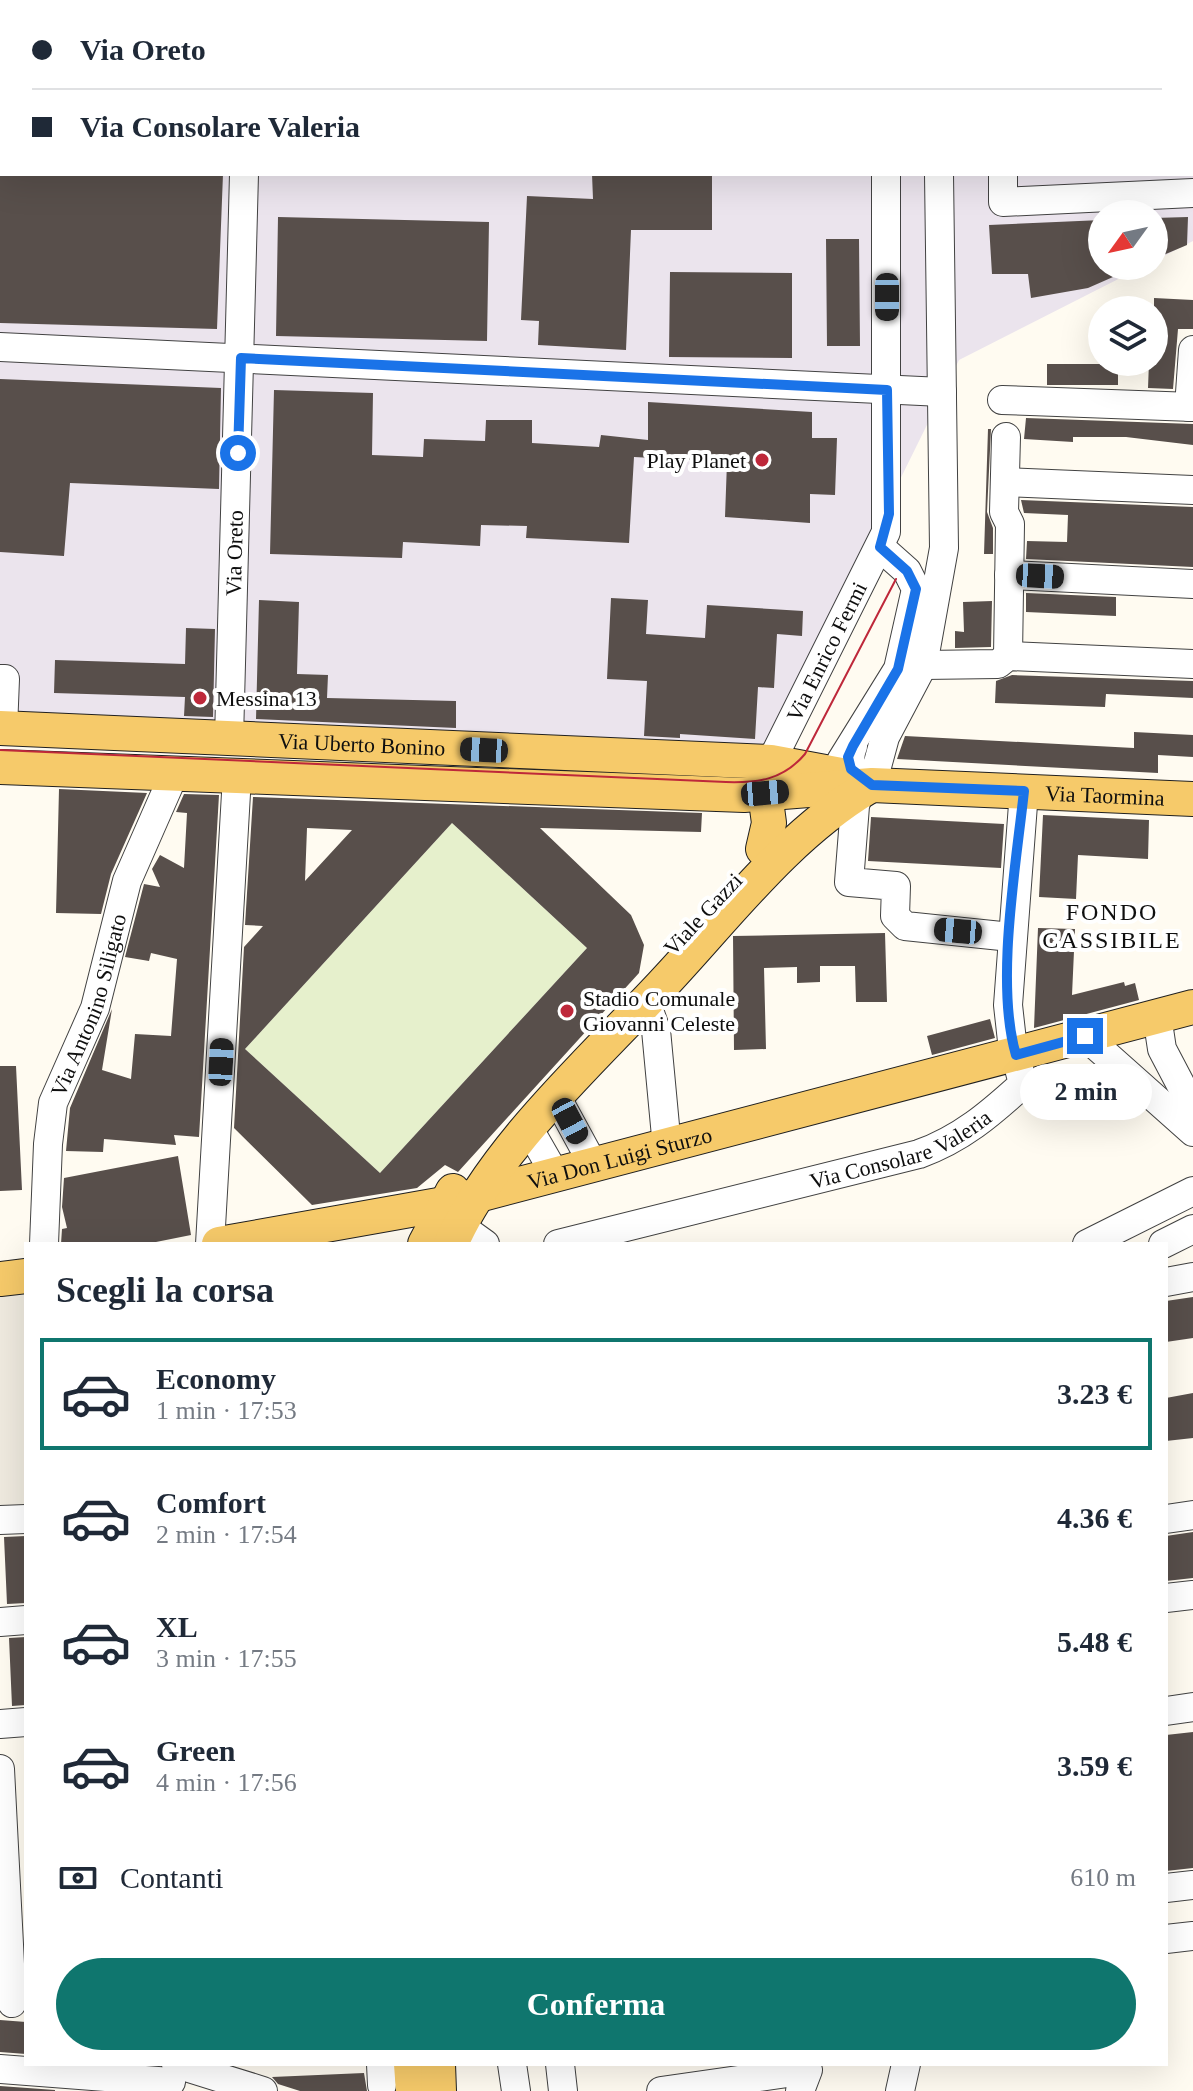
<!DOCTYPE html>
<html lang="it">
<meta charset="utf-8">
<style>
body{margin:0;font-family:"Times New Roman",serif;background:#f2f2f3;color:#1f2937;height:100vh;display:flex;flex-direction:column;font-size:30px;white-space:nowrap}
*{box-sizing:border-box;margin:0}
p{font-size:26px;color:#747a83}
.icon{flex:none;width:44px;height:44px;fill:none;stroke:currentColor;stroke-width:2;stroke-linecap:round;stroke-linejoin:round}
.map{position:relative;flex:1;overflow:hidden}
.details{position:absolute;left:24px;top:1242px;width:1144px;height:824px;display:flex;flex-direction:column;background:#fff;border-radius:0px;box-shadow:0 8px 32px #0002}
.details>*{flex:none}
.top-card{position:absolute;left:0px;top:0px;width:1194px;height:176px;box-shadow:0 8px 32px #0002;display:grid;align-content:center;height:176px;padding:0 32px;background:#fff}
.needle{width:52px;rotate:237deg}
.fabs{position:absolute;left:1088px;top:200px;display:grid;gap:16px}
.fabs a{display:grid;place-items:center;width:80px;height:80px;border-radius:50%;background:#fff;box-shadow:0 8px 32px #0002;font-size:40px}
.end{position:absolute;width:36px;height:36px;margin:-18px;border:10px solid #1a73e8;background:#fff;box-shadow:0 0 0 4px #fff}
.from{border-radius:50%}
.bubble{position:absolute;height:56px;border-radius:28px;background:#fff;box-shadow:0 8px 32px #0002;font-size:26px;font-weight:700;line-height:56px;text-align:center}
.car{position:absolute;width:24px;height:48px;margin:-24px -12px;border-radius:10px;box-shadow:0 0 6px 2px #0007;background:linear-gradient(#222 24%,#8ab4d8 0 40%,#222 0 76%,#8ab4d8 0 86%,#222 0)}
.top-card b{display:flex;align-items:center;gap:28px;height:76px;font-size:30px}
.top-card b+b{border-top:2px solid #e0e1e3}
.top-card i{width:20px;height:20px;background:#1f2937}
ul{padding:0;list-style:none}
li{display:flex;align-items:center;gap:24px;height:112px;margin:0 16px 12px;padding:0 16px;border:4px solid transparent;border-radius:0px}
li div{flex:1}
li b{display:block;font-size:30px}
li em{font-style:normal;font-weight:700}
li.active{border-color:#0f766e}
li>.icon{width:72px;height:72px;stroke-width:1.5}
h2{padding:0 32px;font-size:36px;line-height:96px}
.pay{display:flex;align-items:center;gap:20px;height:88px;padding:0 32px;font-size:30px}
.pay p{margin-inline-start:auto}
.action{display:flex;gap:16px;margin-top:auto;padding:16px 32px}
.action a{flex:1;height:92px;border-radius:48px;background:#0f766e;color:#fff;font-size:32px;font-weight:700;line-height:92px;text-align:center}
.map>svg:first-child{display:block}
</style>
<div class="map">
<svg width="1193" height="2091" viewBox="0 0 1193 2091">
<rect width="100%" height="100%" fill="#fffbf1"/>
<path fill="#ebe4ed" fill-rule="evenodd" d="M 0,0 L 1193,0 L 1193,241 L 1154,261 L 1154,214 L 1102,214 L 1102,266 L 1144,266 L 959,360 L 768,747 L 0,733 ZM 2,2 L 1192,2 L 1192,174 L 2,174 Z"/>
<path fill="#e6f0cc" d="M 452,823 L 587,948 L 380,1173 L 245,1049 Z"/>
<path fill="#efeadf" d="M 26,1276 L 26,1519 L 0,1520 L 0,1279 Z"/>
<path fill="#584f4b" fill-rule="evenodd" d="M 0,174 L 223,174 L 217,329 L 0,323 Z
M 592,174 L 712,174 L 712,230 L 631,230 L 626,350 L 538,345 L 539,321 L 521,320 L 527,196 L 593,199 Z
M 278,217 L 489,222 L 487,341 L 276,336 Z
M 1188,217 L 1187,245 L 1154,259 L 1154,218 Z
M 1102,220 L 1102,266 L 1138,266 L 1088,288 L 1031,298 L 1028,274 L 992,274 L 989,225 Z
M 826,239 L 859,239 L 860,346 L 827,346 Z
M 670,272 L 792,273 L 792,358 L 669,357 Z
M 1154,298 L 1193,300 L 1193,329 L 1178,329 L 1173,389 L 1148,388 L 1149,362 L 1154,362 Z
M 1047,364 L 1118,364 L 1118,385 L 1047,385 Z
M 0,379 L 221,388 L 219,489 L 70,483 L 64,556 L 0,552 Z
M 274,390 L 373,393 L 372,455 L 423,457 L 424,439 L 485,441 L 486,420 L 532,420 L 532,443 L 599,447 L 601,435 L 648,440 L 648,402 L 812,412 L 812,438 L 837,438 L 835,495 L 810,494 L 810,523 L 725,517 L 727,462 L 634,457 L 629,543 L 526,538 L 527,526 L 481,525 L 480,546 L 403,542 L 402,558 L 270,554 Z
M 1026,418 L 1193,424 L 1193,445 L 1126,437 L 1073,437 L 1073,442 L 1024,439 Z
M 988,429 L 991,429 L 987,512 L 993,528 L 993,554 L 984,554 Z
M 1021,500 L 1193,507 L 1193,567 L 1026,559 L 1027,541 L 1067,542 L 1068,515 L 1024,513 Z
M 1026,593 L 1116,597 L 1116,616 L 1026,612 Z
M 611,598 L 648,600 L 646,634 L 705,638 L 707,605 L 803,611 L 802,636 L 777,634 L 774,688 L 758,687 L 755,739 L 680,734 L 680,738 L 644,736 L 647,681 L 607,679 Z
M 259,600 L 299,602 L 297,674 L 328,675 L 327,698 L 456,701 L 456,728 L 256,719 Z
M 992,601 L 991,647 L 955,648 L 955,631 L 964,632 L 963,602 Z
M 186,628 L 215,629 L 213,717 L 184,716 L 185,697 L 54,693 L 55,660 L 185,664 Z
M 1012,675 L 1193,681 L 1193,698 L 1106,694 L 1105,707 L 995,703 L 996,681 Z
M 1134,732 L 1193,735 L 1193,757 L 1158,755 L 1158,773 L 897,759 L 905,736 L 1134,748 Z
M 59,789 L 147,793 L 111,874 L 101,914 L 56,913 Z
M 184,794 L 219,795 L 199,1137 L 174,1135 L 176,1145 L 104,1139 L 103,1152 L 66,1151 L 70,1108 L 112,1009 L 102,1070 L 131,1079 L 135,1034 L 171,1036 L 177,959 L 151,953 L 149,961 L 125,957 L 144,884 L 160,887 L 152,869 L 160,855 L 184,868 L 187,813 L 176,812 Z
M 253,797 L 702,813 L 701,832 L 540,828 L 631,915 L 644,945 L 639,973 L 458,1172 L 445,1165 L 417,1188 L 312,1205 L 234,1128 L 244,947 L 263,926 L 245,925 ZM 452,823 L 587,948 L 380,1173 L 245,1049 ZM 307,828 L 352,830 L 305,881 Z
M 1043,815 L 1149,820 L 1148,859 L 1078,855 L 1076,899 L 1039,897 Z
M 871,817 L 1004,824 L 1001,868 L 868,861 Z
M 1038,928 L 1075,929 L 1072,995 L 1124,982 L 1125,986 L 1135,983 L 1139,1000 L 1034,1028 Z
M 885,933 L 887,1002 L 856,1002 L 855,966 L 820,966 L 820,982 L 797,983 L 797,967 L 764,968 L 766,1049 L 734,1050 L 733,936 Z
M 990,1019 L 995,1038 L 932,1055 L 927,1036 Z
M 0,1066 L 16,1066 L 22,1190 L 0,1191 Z
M 178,1156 L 191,1235 L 146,1244 L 61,1244 L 62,1229 L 67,1228 L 62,1207 L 64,1178 Z
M 1193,1297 L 1193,1338 L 1166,1342 L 1166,1301 Z
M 1193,1393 L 1193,1438 L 1166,1441 L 1166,1398 Z
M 1193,1532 L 1193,1578 L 1166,1581 L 1166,1536 Z
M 26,1536 L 26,1603 L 7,1604 L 4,1537 Z
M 26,1637 L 26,1705 L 12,1706 L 9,1638 Z
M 1193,1732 L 1193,1868 L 1166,1871 L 1166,1735 Z
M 0,2020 L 26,2022 L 26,2054 L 0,2052 Z
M 364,2073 L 367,2091 L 300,2091 L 278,2084 L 272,2077 Z
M 0,2086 L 55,2090 L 55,2091 L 0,2091 Z"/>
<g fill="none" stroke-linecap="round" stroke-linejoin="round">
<g stroke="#424242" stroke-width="30">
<g id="minor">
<path d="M 247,2 L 248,0"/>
<path d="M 887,2 L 887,0"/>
<path d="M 940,2 L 940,0"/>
<path d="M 1004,2 L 1004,0"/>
<path d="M 1003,174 L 1003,202 L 1193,193"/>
<path d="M 0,347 L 942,392"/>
<path d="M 1002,400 L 1193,407"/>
<path d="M 1189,407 L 1193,350"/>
<path d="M 1006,437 L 1004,512 L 1010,524 L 1008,656"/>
<path d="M 1005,482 L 1193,490"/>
<path d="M 1009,575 L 1193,584"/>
<path d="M 923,665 L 998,664 L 1008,656 L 1193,664"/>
<path d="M 0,679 L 5,679 L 3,729"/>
<path id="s1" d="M 229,739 L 244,174"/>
<path d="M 853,746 C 845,766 855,775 872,785 L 885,737 L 923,665 L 944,548 L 939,174"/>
<path d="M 841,761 L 898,669 L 916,589 L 907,571 L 880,547"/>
<path id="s2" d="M 767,782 L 771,762 L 886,532 L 886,174"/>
<path d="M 859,793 L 855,806 L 849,882 L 896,886 L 895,916 L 905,926 L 1011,937"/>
<path d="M 646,1002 L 656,1030 L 667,1147"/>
<path d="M 1157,1016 L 1162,1049 L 1193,1108"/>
<path d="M 1085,1036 L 1193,1132"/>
<path d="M 557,1098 L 594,1166"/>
<path d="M 529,1129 L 556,1176"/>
<path d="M 449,1211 L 460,1226 L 485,1244"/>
<path id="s3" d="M 44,1244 L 48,1144 L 53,1103 L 95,1008 L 127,881 L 174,774"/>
<path d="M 210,1244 L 237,776"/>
<path id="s4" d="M 558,1244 L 919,1154 C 961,1139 990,1114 1023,1084 L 1012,1041 L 1008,1005 L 1024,791"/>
<path d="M 1087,1244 L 1193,1191"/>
<path d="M 1163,1244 L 1193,1229"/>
<path d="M 1166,1282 L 1193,1277"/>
<path d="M 1166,1519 L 1193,1515"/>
<path d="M 0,1520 L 26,1519"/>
<path d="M 1166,1598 L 1193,1595"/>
<path d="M 0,1622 L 26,1620"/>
<path d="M 1166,1711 L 1193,1707"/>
<path d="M 0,1724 L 26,1722"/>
<path d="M 0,1769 L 12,2003"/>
<path d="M 1166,1888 L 1193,1885"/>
<path d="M 1166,1939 L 1193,1936"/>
<path d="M 176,2064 L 263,2091"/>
<path d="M 381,2064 L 382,2085"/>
<path d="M 512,2064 L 516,2091"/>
<path d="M 560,2064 L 563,2091"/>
<path d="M 0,2069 L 171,2082"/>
<path d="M 661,2091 L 808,2070 L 800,2091"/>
<path d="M 900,2091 L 906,2064"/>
</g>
</g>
<g stroke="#202020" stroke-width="36">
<g id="major">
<path id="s5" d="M 0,728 L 771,762 L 841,775"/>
<path id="s6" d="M 0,767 L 744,795 L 872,785 L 1193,799"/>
<path d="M 763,849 L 769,823 L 765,793"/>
<path id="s7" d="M 219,1244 L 444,1204 L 1193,1007"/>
<path d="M 425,1244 L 453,1191"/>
<path d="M 451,1244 C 492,1150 592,1060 662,985 C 727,916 786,836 868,787"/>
<path d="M 0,1279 L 26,1276"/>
<path d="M 411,2064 L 413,2091"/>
<path d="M 438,2064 L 439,2091"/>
</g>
</g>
<use href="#minor" stroke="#fff" stroke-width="28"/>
<use href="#major" stroke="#f6ca6a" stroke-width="34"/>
<path stroke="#be283a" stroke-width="2" d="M 0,750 L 726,782 C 758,783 783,780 805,754 L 896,579"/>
</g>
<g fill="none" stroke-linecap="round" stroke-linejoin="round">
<path stroke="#1a73e8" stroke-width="10" d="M 238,453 L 241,358 L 887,390 L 889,514 L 880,547 L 907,571 L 916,589 L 898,669 L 853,746 L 848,757 L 851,769 L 872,785 L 1024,791 C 1016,866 995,984 1016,1055 L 1085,1036"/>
</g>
<g fill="#be283a" stroke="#fff" stroke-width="3">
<circle cx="762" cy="460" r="8"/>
<circle cx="200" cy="698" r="8"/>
<circle cx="567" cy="1011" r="8"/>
</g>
<g text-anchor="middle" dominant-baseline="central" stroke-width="8" stroke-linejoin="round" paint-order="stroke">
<g font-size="22" fill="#0f0f0f" stroke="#fff" text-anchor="start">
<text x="746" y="460" text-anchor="end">Play Planet</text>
<text x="216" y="698">Messina 13</text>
<text x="583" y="998">Stadio Comunale<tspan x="583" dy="25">Giovanni Celeste</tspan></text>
</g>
<g font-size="22" fill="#0f0f0f" stroke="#fff">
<text stroke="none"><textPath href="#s1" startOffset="186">Via Oreto</textPath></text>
<text stroke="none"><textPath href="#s2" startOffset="144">Via Enrico Fermi</textPath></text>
<text stroke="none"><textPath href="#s5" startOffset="362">Via Uberto Bonino</textPath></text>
<text stroke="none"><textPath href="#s6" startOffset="1106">Via Taormina</textPath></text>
<text transform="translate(703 914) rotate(-47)">Viale Gazzi</text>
<text stroke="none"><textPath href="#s3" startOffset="246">Via Antonino Siligato</textPath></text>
<text stroke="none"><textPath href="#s4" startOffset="356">Via Consolare Valeria</textPath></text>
<text stroke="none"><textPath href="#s7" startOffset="410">Via Don Luigi Sturzo</textPath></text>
</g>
<g font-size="24" letter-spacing="2" fill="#0f0f0f" stroke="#fff">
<text x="1112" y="912">FONDO<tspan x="1112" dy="28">CASSIBILE</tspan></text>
</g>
</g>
</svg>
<div class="fabs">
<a><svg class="needle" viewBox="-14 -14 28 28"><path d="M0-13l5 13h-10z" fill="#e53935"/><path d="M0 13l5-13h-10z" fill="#747a83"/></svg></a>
<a><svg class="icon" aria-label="layers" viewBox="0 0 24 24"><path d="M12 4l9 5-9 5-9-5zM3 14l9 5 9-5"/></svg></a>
</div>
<i class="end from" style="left:238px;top:453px"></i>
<i class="end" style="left:1085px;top:1036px"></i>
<div class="bubble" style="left:1020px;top:1064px;width:132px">2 min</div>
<i class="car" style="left:887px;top:297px;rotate:180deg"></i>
<i class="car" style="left:1040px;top:576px;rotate:93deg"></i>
<i class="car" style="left:484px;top:750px;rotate:273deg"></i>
<i class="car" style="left:765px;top:793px;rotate:85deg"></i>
<i class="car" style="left:958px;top:931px;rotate:275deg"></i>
<i class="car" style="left:221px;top:1062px;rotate:3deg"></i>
<i class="car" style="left:570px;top:1121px;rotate:152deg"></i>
<div class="top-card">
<b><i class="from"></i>Via Oreto</b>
<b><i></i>Via Consolare Valeria</b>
</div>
<section class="details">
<h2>Scegli la corsa</h2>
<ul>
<li class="active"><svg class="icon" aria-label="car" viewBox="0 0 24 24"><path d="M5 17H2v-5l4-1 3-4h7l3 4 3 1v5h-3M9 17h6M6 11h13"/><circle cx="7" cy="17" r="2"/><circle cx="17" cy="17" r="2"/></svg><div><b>Economy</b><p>1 min · 17:53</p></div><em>3.23 €</em></li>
<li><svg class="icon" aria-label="car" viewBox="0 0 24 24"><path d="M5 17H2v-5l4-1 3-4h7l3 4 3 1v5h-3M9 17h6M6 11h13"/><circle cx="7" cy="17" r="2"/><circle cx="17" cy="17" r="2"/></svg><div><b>Comfort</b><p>2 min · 17:54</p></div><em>4.36 €</em></li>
<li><svg class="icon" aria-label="car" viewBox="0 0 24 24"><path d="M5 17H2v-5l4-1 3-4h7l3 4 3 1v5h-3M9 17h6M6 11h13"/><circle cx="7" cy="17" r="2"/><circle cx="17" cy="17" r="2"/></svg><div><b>XL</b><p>3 min · 17:55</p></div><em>5.48 €</em></li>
<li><svg class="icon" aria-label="car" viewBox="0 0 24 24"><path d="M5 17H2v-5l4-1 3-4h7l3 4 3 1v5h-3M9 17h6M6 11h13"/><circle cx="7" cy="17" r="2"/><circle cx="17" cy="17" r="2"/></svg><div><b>Green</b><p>4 min · 17:56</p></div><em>3.59 €</em></li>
</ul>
<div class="pay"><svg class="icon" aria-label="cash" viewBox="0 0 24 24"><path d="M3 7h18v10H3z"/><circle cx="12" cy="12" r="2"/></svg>Contanti<p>610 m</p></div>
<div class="action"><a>Conferma</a></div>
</section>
</div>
